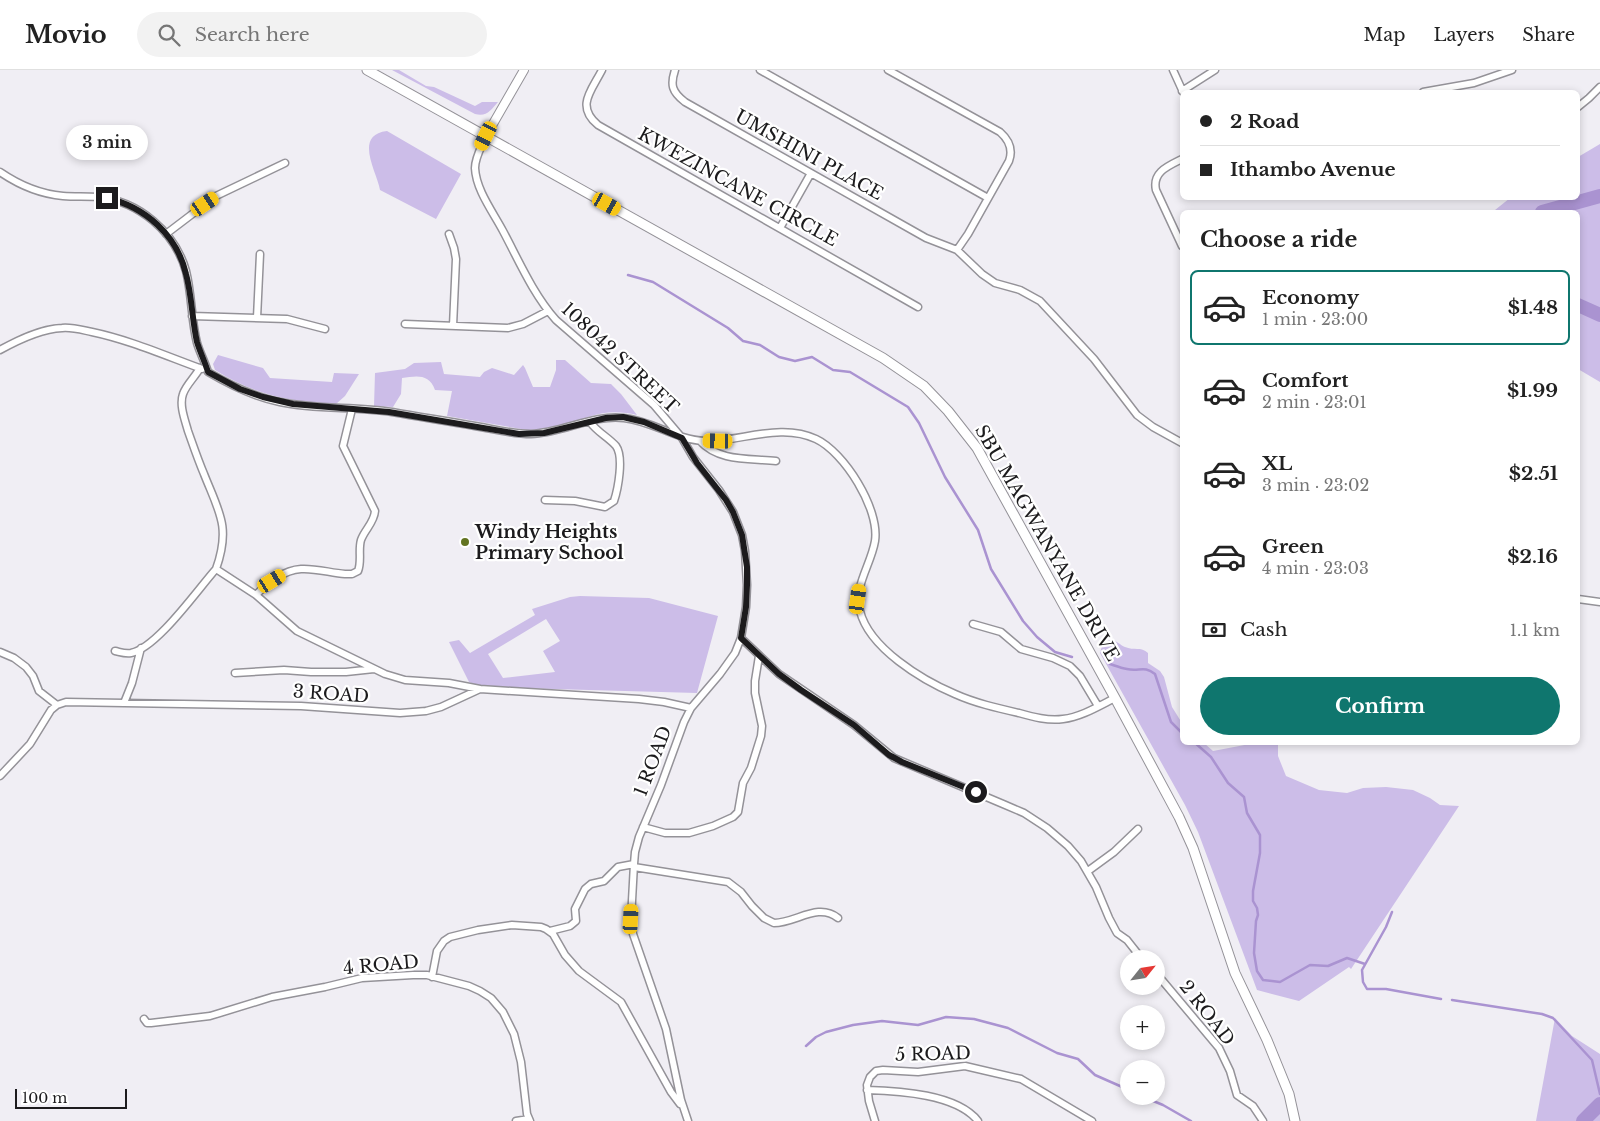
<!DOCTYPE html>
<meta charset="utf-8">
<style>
body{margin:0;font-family:"Libre Baskerville",serif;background:#f2f2f2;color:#222;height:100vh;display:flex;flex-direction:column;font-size:19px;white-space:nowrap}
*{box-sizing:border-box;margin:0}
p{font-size:16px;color:#767676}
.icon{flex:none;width:28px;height:28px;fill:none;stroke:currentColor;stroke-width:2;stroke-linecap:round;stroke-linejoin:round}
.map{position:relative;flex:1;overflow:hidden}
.drawer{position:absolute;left:1180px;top:140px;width:400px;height:535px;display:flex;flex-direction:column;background:#fff;border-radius:8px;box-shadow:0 2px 8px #0003}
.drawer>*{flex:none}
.guide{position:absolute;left:1180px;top:20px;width:400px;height:110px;border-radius:8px;box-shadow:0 2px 8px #0003;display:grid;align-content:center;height:110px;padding:0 20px;background:#fff}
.needle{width:32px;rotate:60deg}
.tools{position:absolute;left:1120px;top:880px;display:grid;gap:10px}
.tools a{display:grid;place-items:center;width:45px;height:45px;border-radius:50%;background:#fff;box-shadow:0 2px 8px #0003;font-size:25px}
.scale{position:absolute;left:15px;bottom:12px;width:112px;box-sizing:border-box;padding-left:5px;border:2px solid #1c1b1d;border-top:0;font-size:14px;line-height:18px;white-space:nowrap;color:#1c1b1d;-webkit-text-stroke:4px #fff;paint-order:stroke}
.end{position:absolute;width:22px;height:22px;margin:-11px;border:6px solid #1c1b1d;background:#fff;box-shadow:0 0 0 2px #fff}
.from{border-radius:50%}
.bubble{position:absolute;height:35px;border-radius:18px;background:#fff;box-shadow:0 2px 8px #0003;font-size:16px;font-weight:700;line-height:35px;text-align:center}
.car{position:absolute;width:15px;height:30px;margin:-15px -8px;border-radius:6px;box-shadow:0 0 4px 1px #0007;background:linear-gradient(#f5c518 24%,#345 0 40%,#f5c518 0 76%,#345 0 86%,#f5c518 0)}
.guide b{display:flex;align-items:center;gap:18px;height:48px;font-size:19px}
.guide b+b{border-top:1px solid #e0e0e0}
.guide i{width:12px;height:12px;background:#222}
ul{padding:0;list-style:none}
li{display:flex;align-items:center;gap:15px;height:75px;margin:0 10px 8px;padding:0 10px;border:2px solid transparent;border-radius:8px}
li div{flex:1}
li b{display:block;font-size:19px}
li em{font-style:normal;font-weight:700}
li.on{border-color:#0f766e}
li>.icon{width:45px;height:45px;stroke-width:1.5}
h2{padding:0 20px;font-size:22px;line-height:60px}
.pay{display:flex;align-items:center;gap:12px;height:55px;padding:0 20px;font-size:19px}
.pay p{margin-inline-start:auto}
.primary-button{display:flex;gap:10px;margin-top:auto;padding:10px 20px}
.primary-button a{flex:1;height:58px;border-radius:30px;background:#0f766e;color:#fff;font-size:20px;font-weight:700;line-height:58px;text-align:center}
header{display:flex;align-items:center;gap:30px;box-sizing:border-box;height:70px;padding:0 25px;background:#fff;border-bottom:1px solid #e0e0e0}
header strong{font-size:24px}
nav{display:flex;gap:28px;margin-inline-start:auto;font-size:18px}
.search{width:350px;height:45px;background:#f2f2f2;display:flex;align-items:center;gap:12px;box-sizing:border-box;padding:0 18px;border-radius:28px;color:#767676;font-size:19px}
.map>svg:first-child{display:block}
</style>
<header>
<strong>Movio</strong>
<div class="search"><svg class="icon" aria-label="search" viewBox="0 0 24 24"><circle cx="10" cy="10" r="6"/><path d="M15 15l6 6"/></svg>Search here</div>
<nav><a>Map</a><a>Layers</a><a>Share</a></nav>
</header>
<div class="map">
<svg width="1600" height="1051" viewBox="0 0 1600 1051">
<rect width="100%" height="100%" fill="#f0eef4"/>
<path fill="#ccbde8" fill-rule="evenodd" d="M 392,0 L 399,0 L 426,16 L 434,17 L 475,36 L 482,32 L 498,32 C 491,40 487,47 475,44 Z
M 387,61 L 461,104 L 436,149 L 380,120 C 377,102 353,65 387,61 Z
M 1600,74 L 1600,312 L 1578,299 L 1578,142 L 1484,142 L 1495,140 L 1510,128 L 1578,128 L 1578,87 Z
M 218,285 L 263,298 L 270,308 L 332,312 L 334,303 L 359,304 L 345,326 L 336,334 C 290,332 255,325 215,300 L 213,294 Z
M 556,290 L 565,290 L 591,313 L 611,314 L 621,324 L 637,345 C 621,341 604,341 588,347 C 582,349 576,353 570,354 C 555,358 542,360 527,360 L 447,346 L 452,321 L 435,320 C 429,303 416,306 402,308 L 401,324 L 393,337 L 374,336 L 375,303 L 405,299 L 414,293 L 441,292 L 444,304 L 480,307 L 484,302 L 492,298 L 514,305 L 523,295 L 525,298 L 533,317 L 550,317 L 556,300 Z
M 580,526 L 649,528 L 718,546 L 697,623 L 481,617 L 469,612 L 449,572 L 459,570 L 470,583 L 535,545 L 532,539 L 570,527 ZM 546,549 L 560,571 L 543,581 L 555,602 L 503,608 L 488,584 Z
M 1111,569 C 1117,571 1120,575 1125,577 C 1134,581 1141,576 1148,583 L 1148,593 L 1160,601 L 1164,607 L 1172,637 L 1182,653 L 1182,672 L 1204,673 L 1213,681 L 1255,673 L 1278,673 L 1278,686 L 1286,706 L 1319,720 L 1347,723 L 1363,718 L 1386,717 L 1413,720 L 1430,728 L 1440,735 L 1459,736 L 1351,899 L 1349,897 L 1299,931 L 1257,920 L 1198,762 L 1185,735 L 1100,583 L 1102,576 Z
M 1555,948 L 1572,966 L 1600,984 L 1600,1051 L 1536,1051 Z"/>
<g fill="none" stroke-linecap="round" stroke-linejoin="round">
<path stroke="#aa93d1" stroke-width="2.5" d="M 628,205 L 653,212 L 728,258 L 743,271 L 760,275 L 779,287 L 795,291 L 812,287 L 833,300 L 850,302 L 908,337 L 919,353 L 945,407 L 978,460 L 991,499 L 1023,551 L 1037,567 L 1055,582 L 1072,587
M 1110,594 C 1116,596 1121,598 1127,599 C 1139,602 1144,595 1155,604 L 1171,652 L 1182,663
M 1194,672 L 1211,687 L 1228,713 L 1244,727 L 1247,743 L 1260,765 L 1260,783 L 1253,821 L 1253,831 L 1257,838 L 1258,845 L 1256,851 L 1254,883 L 1257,901 L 1263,910 L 1280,912 L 1310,895 L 1328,896 L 1347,888 L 1365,894
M 1392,842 L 1386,857 L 1362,900 L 1363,912 L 1367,919 L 1386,919 L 1441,929
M 1452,930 L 1542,944 L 1553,948 L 1592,990 L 1600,1024
M 806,976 L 816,967 L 826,962 L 853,955 L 882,951 L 918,955 L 946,947 L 974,949 L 1008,958 L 1057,983 L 1078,989 L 1095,1005 L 1129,1020
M 1141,1026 L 1163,1035 L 1191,1051"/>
<path stroke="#aa93d1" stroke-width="14" d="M 1542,142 L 1600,126
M 1578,235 L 1600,245
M 1583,1051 L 1600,1034"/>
<g stroke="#949298" stroke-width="9">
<path id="minor" d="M 602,0 C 592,20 575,36 598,55 L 918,237
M 675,0 C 670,15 672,22 685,32 L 926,168 L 957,180 L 982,204 L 995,213 L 1020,220 L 1040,231 L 1094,289 L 1137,345 L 1153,357 L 1182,373
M 760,0 L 988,128
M 888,0 L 1000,62 C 1009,70 1013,80 1009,91 L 968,164 L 957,180
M 1173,0 L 1183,22
M 1182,21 L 1215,0
M 1423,22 L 1474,13 L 1512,0
M 1578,37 L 1589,28 L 1600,17
M 486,66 C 482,76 475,87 475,98 C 476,120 493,142 503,161 C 519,191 533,224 556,250 L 654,335 L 682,368 L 693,387 L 719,420 L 733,442 L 742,465 L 745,481 L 747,515 L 746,537 L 741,568 L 735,583 L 720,604 L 691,638 L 684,652 L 661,715 L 639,767 L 635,782 L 634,794 L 631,849 L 633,864 L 666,959 L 681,1030 L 688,1051
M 1182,89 C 1168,96 1152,102 1156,120 L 1182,176
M 0,102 C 19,115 40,124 63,126 C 75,127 86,126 98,127 C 139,131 175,162 186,201 C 192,225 191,249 197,273 C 200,283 205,292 208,302 C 230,315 254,327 280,332 C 317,340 355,336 392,342 C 420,347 447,351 475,356 C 493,359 512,364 531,364 C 562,363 594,344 624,348 C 653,351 676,370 705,371 C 740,372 781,352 816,369 C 844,382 880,439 875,471 C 871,495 853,517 860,541 C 869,578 922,610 955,624 C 975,633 997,638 1019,643 C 1033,647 1048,651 1063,649 C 1081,647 1099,636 1115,628
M 780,158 L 811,103
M 166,164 L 216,126 L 285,93
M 449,164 L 454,178 L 456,189 L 453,256
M 192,246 L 287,249 L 325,259
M 257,248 L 260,184
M 405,254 L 508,258 L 523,254 L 548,241
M 0,280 C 18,270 40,259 62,258 C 72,257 82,260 92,262 C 130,270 166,286 202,299
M 700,371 C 719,392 750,388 776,391
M 545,430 L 575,431 L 605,437 L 614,431 C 618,419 624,387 616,376 C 608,367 597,362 590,352
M 216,499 L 256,525 L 297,561 L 385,604 L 405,610 L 449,613 L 480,619
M 256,525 C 267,513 284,500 301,499 C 315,498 331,503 345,504 L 352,504 L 358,501 C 362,491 358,480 361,470 C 365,459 374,453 375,441 L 343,376 L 352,339
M 1578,529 L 1600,532
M 973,554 L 1001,562 L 1021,579 L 1053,588 L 1070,596 L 1080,606 L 1098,636
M 741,568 L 779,604 L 854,655 L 894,688 L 1003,734 L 1024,743 L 1047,758 L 1068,776 L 1081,791 L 1096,817 L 1109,848 L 1117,863 L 1127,870 L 1142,889
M 115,581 C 120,582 125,584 131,583 C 157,578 198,519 216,499 C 231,457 219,442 204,404 C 198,390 193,375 188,361 C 185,350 179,335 183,324 C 186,315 195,307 200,298
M 0,582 L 14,588 L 26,597 L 33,606 L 39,621 L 57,635
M 235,603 L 284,600 L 311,602 L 346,602 L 374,599
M 124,633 L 132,613 L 141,578
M 0,706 L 30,674 L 51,640 L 57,635 L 66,632 L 301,636 L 400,643 L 426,641 L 441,637 L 480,619 L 639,629 L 664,632 L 691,638
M 643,757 L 665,763 L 689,763 L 713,756 L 733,747 L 738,742 L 743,713 L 751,698 L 761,666 L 762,656 L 755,623 L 755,611 L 759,586
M 634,797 L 728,812 L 741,822 L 752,836 L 764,848 L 774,853 C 796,853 818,832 838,848
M 1088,801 L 1114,782 L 1138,759
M 550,861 L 570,856 L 576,851 L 575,839 L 585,819 L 591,814 L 604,811 L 618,797 L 634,794
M 1156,903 L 1219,978 L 1230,1001 L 1237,1025 L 1253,1036 L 1263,1051
M 432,907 L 437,881 L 444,871 L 450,867 L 478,860 L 512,855 L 541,857 L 546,859 L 553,864 L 565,885 L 579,901 L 621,932 L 671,1022 L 680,1034
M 144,949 L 147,953 L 151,953 L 210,946 L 272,927 L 325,917 L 362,908 L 413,905 L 427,905 L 469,916 L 480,921 L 491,928 L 503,942 L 514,964 L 521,992 L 527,1044 L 530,1051
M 867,1020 C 899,1021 957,1024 978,1051
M 516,1051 L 529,1049
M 875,1051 L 869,1031 L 867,1015 L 870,1007 L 876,1001 L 883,1000 L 918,1002 L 965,996 L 1021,1009 L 1092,1051"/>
</g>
<g stroke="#949298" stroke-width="10">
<path id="tertiary" d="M 486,66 L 524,0"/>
</g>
<g stroke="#949298" stroke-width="11">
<path id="secondary" d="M 367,0 L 883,288 L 924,316 L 948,341 L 977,378 L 1115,628 L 1179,747 L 1193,778 L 1235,903 L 1267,970 L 1289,1024 L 1295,1051"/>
</g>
<use href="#minor" stroke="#fff" stroke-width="6"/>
<use href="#tertiary" stroke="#fff" stroke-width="8"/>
<use href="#secondary" stroke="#fff" stroke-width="9"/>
</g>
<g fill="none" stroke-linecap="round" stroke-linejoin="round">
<path stroke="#1c1b1d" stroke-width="6" d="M 107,128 C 145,137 177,165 186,204 C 192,226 192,250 197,272 C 200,282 205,292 208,302 L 240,319 L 263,327 L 293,334 L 389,342 L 519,364 L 544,363 L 606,348 L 623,347 L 644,352 L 682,368 L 697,393 L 726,430 L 733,442 L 742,465 L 747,497 L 747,515 L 746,537 L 741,568 L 779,604 L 801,620 L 854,655 L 889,685 L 902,692 L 976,722"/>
</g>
<circle fill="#627321" stroke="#fff" stroke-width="2" cx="465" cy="472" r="5"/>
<g text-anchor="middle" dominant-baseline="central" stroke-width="4.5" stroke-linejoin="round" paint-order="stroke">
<g font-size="18" fill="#1c1b1d" stroke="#fff">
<text transform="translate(809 85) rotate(29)">UMSHINI PLACE</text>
<text transform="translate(738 117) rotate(29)">KWEZINCANE CIRCLE</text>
<text transform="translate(620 288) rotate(43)">108042 STREET</text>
<text transform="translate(1047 473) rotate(60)">SBU MAGWANYANE DRIVE</text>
<text transform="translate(331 624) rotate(4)">3 ROAD</text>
<text transform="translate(653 691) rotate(-69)">1 ROAD</text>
<text transform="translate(381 895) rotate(-5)">4 ROAD</text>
<text transform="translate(1207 943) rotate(52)">2 ROAD</text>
<text transform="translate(933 984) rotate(-1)">5 ROAD</text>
</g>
<g font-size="18" font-weight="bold" fill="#1c1b1d" stroke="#fff" text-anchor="start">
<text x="475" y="462">Windy Heights<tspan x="475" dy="21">Primary School</tspan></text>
</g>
</g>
</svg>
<div class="tools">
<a><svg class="needle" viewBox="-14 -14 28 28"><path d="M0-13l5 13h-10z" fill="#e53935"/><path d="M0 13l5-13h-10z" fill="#767676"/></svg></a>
<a>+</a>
<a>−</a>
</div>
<div class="scale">100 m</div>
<i class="end from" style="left:976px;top:722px"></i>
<i class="end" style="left:107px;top:128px"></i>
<div class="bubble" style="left:66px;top:55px;width:82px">3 min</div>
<i class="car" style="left:486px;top:66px;rotate:206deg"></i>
<i class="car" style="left:205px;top:134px;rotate:56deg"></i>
<i class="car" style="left:607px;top:134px;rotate:119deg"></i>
<i class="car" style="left:718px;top:371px;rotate:271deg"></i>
<i class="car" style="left:272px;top:511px;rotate:59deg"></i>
<i class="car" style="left:858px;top:529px;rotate:8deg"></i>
<i class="car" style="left:631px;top:849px;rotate:3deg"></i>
<div class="guide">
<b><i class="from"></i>2 Road</b>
<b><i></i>Ithambo Avenue</b>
</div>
<section class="drawer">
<h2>Choose a ride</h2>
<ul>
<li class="on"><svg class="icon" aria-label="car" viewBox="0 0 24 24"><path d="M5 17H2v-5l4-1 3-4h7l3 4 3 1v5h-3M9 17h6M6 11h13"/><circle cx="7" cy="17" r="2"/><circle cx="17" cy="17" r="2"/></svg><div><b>Economy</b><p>1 min · 23:00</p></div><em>$1.48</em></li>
<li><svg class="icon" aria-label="car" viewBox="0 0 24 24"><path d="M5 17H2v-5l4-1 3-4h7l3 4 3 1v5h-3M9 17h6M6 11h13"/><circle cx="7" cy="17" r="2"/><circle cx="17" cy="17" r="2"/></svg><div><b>Comfort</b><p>2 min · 23:01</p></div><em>$1.99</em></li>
<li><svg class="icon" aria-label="car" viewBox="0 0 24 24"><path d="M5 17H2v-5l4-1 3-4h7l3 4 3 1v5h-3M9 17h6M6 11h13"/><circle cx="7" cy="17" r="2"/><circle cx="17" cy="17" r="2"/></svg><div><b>XL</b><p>3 min · 23:02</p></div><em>$2.51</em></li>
<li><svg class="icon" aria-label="car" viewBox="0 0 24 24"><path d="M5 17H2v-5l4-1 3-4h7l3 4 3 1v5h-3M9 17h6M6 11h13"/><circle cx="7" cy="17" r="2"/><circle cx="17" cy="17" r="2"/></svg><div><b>Green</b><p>4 min · 23:03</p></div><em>$2.16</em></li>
</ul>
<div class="pay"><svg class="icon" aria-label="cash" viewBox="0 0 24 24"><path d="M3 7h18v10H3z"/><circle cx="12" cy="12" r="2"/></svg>Cash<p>1.1 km</p></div>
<div class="primary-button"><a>Confirm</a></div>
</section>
</div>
